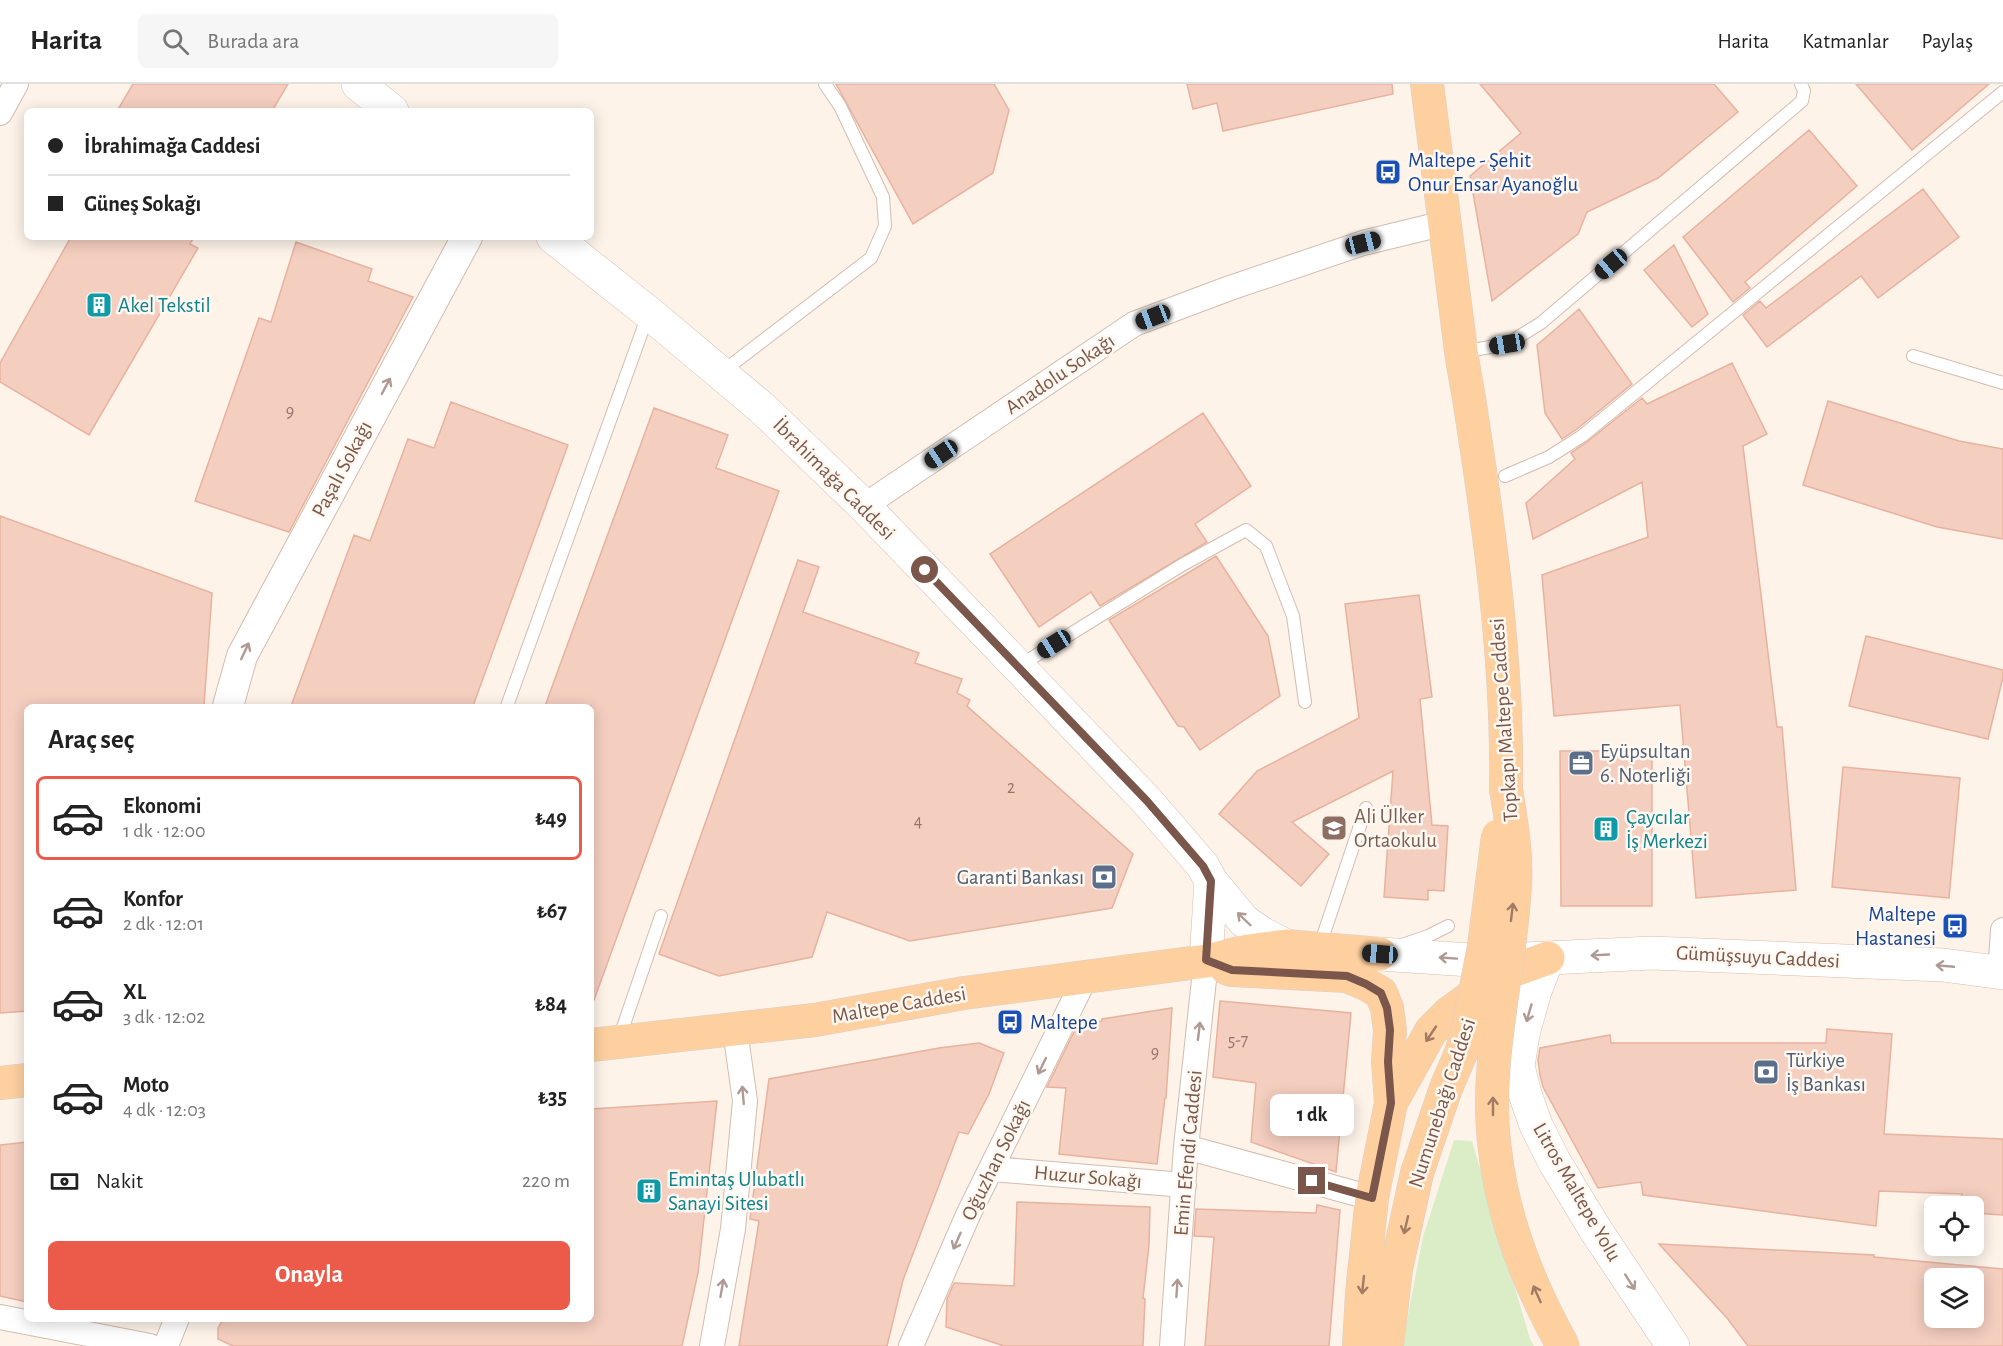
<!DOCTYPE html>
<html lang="tr">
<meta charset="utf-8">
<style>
body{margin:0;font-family:"Alegreya Sans",sans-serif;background:#f6f6f6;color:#222;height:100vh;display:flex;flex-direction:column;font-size:22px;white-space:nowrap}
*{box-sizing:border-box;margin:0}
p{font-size:20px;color:#767676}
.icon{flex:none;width:33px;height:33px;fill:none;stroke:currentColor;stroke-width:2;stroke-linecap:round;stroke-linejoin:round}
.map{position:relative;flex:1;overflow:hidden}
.drawer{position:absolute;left:24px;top:620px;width:570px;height:618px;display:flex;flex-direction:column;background:#fff;border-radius:9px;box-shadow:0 3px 15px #0003}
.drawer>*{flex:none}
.hud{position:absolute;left:24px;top:24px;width:570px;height:132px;border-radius:9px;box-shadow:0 3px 15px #0003;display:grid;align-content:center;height:132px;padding:0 24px;background:#fff}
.fabs{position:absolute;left:1924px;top:1112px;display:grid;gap:12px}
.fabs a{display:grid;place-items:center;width:60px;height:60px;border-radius:9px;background:#fff;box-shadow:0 3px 15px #0003;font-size:30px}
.end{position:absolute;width:27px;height:27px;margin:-14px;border:8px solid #7a564b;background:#fff;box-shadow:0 0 0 3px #fff}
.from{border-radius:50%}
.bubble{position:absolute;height:42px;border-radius:9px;background:#fff;box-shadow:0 3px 15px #0003;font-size:20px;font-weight:600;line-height:42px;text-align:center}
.car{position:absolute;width:18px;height:36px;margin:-18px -9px;border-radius:8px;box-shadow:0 0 4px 2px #0007;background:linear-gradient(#222 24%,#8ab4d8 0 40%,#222 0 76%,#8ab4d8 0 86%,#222 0)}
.hud b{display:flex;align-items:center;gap:21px;height:57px;font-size:22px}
.hud b+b{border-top:2px solid #e0e0e0}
.hud i{width:15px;height:15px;background:#222}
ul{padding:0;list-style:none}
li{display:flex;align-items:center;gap:18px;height:84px;margin:0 12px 9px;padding:0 12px;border:3px solid transparent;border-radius:9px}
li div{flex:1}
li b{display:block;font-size:22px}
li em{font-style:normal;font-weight:600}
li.selected{border-color:#ec5b4a}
li>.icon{width:54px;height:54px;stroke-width:1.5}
h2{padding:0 24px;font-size:27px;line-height:72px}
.pay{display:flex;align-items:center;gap:15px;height:66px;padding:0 24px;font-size:22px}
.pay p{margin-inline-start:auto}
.button{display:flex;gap:12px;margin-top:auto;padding:12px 24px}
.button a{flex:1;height:69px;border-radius:9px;background:#ec5b4a;color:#fff;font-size:24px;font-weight:600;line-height:69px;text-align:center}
header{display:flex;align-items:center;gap:36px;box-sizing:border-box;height:84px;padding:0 30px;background:#fff;border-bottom:2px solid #e0e0e0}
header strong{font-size:28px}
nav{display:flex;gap:33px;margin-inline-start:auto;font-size:21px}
.search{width:420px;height:54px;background:#f6f6f6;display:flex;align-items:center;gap:15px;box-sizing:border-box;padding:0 21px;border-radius:9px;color:#767676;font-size:22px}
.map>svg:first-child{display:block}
</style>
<header>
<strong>Harita</strong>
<div class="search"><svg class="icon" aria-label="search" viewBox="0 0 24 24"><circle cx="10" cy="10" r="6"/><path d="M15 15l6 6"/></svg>Burada ara</div>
<nav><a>Harita</a><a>Katmanlar</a><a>Paylaş</a></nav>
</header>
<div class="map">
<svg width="2003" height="1262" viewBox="0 0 2003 1262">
<rect width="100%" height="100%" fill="#fdf3e9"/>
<path fill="#daedc6" d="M 1454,1056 L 1472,1057 L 1530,1255 L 1534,1262 L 1402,1262 L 1423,1153 Z"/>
<path fill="#f4cebf" stroke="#e8b29f" stroke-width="1.5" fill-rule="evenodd" d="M 133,0 L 288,0 L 272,27 L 117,27 Z
M 836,0 L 994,0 L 1009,26 L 993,89 L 913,140 Z
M 1187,0 L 1392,0 L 1393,10 L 1223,47 L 1217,19 L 1193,25 Z
M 1480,0 L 1714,0 L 1738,28 L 1658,94 L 1587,128 L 1578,150 L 1492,217 L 1470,92 L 1521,49 Z
M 1856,0 L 1989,0 L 1912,66 Z
M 1809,46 L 1857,102 L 1745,198 L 1750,204 L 1733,218 L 1683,153 Z
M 1923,105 L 1959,153 L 1878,214 L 1861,192 L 1767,263 L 1743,231 L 1760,217 L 1766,224 Z
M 71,153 L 194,153 L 190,160 L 198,164 L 89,351 L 0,298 L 0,279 Z
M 296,158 L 372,185 L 368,197 L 413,213 L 289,448 L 195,417 L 259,234 L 271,238 Z
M 1674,161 L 1708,230 L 1692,243 L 1644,186 Z
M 1579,225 L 1632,300 L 1577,345 L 1562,355 L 1545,329 L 1537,261 Z
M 1732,279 L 1767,350 L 1743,362 L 1777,643 L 1782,643 L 1796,806 L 1696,814 L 1680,621 L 1554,632 L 1542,491 L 1648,453 L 1642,398 L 1533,455 L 1526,419 L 1575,375 L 1571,369 L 1587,358 L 1642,314 L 1647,320 Z
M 1828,317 L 1959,357 L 2003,365 L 2003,455 L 1937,443 L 1803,401 Z
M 451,318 L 568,361 L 473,622 L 291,622 L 354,451 L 370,457 L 408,355 L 434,364 Z
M 654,324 L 728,351 L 716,384 L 779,407 L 594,916 L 591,916 L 591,622 L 545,622 Z
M 1203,329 L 1251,402 L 1195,440 L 1207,458 L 1100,522 L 1091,508 L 1039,543 L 990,470 Z
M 0,432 L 212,509 L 204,622 L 27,622 L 27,927 L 0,929 Z
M 1216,472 L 1268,552 L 1280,612 L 1200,666 L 1184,643 L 1178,642 L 1109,536 Z
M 798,476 L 819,483 L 803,528 L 919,569 L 915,579 L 962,595 L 957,609 L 970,616 L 967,622 L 1133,770 L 1112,824 L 910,857 L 827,828 L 812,873 L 719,892 L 659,870 Z
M 1419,511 L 1432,613 L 1420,615 L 1432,741 L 1448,742 L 1444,807 L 1428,806 L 1428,816 L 1384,813 L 1393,687 L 1292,738 L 1329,770 L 1301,802 L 1219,730 L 1257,687 L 1359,634 L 1345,520 Z
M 1866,552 L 2003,586 L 2003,593 L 1988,655 L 1849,622 Z
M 1560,667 L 1652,667 L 1652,822 L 1561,822 Z
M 1843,683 L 1960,694 L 1949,814 L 1832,803 Z
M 1220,917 L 1351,929 L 1336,1088 L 1251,1058 L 1256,999 L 1213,993 Z
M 1172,924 L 1166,1014 L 1165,1014 L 1157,1080 L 1059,1070 L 1066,1004 L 1047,1003 L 1077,942 L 1102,937 L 1102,935 Z
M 1827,945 L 1892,950 L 1884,1050 L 2003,1055 L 2003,1131 L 1974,1129 L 1974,1122 L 1961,1122 L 1962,1110 L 1879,1107 L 1876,1142 L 1643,1111 L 1641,1098 L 1598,1104 L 1543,1003 L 1540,991 L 1538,976 L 1540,964 L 1610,951 L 1611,959 L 1826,959 Z
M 979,959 L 1004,969 L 989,1010 L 968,1050 L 959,1048 L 903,1196 L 887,1262 L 739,1262 L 759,1137 L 750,1135 L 769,995 L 939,964 Z
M 717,1017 L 698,1189 L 682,1262 L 233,1262 L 218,1255 L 218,1244 L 224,1234 L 591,1234 L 591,1025 Z
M 27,1058 L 27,1218 L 0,1212 L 0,1061 Z
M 1017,1118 L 1150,1123 L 1149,1161 L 1143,1214 L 1145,1215 L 1143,1262 L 1004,1262 L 946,1243 L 947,1215 L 954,1199 L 1014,1202 Z
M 1317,1121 L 1340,1126 L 1329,1262 L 1205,1262 L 1214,1153 L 1194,1152 L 1196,1125 L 1316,1129 Z
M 1659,1160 L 1874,1171 L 1874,1173 L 2003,1185 L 2003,1262 L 1748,1262 L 1727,1234 ZM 1935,1194 L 1974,1194 L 1974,1233 L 1935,1233 Z"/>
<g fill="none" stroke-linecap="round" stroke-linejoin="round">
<g stroke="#d3bcb0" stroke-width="14">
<path id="service" d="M 1462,268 L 1507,260 L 1541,239 L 1802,17 L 1804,7 L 1801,0
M 1913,272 L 2003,299
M 722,288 L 871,174 L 885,142 L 883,113 L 840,22 L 825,0
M 1505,392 L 1549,373 L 1582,352 L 2003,8
M 1019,582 L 1182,481 L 1246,446 L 1266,462 L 1293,532 L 1305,618
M 507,622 L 648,231
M 1402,861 L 1428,852 L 1448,842
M 1319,864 L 1366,724
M 619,955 L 661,832"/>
</g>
<g stroke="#d3bcb0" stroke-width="26">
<path id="minor" d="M 0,29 L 16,0
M 864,422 L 1134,240 L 1230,204 L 1363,159 L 1445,139
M 2000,889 L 2003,846
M 1186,1063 L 1372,1114
M 992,1085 L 1184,1101
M 0,1233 L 150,1262
M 166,1262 L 177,1234
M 712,1262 L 733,1145 L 745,1017 L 735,946
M 911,1262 L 968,1131 L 1086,892
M 1172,1262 L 1186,1063 L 1206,877"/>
</g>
<g stroke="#d3bcb0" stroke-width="32">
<path id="tertiary" d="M 228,622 L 242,572 L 467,153"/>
</g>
<g stroke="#d7bbad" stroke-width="34">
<path id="secondary" d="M 358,0 L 392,27
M 553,153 L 649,229 L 762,324 L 864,422 L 1147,717 L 1203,782 L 1211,797 L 1244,837 L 1263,850 L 1286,862
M 1380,870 L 1485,877 L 1652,869 L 1943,881 L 2003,889
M 1548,874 L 1535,907 L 1523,950 L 1518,982 L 1525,1010 L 1536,1041 L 1554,1077 L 1595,1145 L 1673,1262
M 1206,877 L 1211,797"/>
</g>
<g stroke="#dad0cd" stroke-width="34">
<path id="primary" d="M 1427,0 C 1439,89 1449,178 1461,267 C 1464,289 1469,311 1472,334 C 1491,456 1508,582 1506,705
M 1226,884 L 1232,886 L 1347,892 L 1366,900 L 1381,909 L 1387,924 L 1390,946 L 1388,978 L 1391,1019 L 1372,1114 L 1362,1209 L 1359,1262
M 591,961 L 815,936 L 964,909 L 1206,877 L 1248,867 L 1286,862 L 1380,870
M 0,999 L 27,996
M 1391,1019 L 1431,947 L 1449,929 L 1501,891 L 1548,874
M 1387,1262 L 1396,1185 L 1417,1089 L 1446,1004"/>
</g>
<use href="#service" stroke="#fff" stroke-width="12"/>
<use href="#minor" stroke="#fff" stroke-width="24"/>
<use href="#tertiary" stroke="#fff" stroke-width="30"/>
<use href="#secondary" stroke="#fff" stroke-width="33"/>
<use href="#primary" stroke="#fed0a0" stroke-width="33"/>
<g stroke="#dad0cd" stroke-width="34" stroke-linecap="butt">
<path id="primary-bridge" d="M 1506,705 C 1511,737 1517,768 1515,800 C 1511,888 1483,978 1495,1066 C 1503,1137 1529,1201 1563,1262
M 1446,1004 L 1461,969 L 1469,941 L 1484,862 L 1498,752"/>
</g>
<use href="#primary-bridge" stroke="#fed0a0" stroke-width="33"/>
</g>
<defs><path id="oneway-shaft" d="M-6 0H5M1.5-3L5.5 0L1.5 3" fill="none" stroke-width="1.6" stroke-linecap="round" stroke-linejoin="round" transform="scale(1.5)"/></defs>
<g stroke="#af9a93">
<use href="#oneway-shaft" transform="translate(386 302) rotate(-62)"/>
<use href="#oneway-shaft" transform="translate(245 567) rotate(-65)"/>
<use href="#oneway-shaft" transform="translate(1244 835) rotate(-136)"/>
<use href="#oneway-shaft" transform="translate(1600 871) rotate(177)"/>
<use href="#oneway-shaft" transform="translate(1448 874) rotate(-176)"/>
<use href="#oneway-shaft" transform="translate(1945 882) rotate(-175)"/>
<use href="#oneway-shaft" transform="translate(1529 929) rotate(106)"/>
<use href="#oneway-shaft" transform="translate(1199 947) rotate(-83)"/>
<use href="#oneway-shaft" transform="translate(1042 982) rotate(116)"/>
<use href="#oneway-shaft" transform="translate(743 1011) rotate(-95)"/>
<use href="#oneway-shaft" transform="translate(957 1157) rotate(114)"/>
<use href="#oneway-shaft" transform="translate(1630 1198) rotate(57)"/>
<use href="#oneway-shaft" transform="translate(722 1204) rotate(-80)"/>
<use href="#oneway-shaft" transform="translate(1177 1204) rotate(-86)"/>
</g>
<g stroke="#a27b64">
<use href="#oneway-shaft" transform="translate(1512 828) rotate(-83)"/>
<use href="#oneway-shaft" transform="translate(1431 950) rotate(124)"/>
<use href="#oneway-shaft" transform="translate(1493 1022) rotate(-90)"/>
<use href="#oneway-shaft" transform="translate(1406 1141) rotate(103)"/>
<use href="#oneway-shaft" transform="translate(1363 1201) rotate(96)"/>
<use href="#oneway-shaft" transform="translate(1537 1210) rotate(-114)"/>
</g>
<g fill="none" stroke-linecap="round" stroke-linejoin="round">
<path stroke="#7a564b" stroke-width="8" d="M 925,486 L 1147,717 L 1203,782 L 1211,797 L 1206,876 L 1232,886 L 1347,892 L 1366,900 L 1381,909 L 1387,924 L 1390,946 L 1388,978 L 1391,1019 L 1372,1114 L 1312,1097"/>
</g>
<defs>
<g id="bus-square" transform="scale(1.35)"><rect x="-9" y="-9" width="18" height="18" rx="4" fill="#1a4fb4" stroke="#fff8f0"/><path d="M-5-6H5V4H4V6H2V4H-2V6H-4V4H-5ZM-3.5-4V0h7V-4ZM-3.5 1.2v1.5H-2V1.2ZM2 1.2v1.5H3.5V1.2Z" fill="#fff"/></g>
<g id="building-square" transform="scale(1.35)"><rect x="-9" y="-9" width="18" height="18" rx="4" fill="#0f9aa8" stroke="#fff8f0"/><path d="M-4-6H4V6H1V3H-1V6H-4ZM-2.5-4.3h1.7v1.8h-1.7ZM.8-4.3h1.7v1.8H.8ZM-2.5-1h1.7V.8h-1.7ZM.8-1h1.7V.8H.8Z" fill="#fff"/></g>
<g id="office-square" transform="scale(1.35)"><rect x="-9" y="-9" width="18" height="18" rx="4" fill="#5c6f8a" stroke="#fff8f0"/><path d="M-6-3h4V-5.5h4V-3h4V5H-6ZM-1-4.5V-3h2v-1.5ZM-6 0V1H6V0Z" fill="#fff"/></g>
<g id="school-square" transform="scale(1.35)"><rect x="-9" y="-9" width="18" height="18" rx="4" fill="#8d6e63" stroke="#fff8f0"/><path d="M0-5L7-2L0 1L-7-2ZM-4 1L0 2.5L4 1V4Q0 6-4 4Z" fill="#fff"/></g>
<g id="bank-square" transform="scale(1.35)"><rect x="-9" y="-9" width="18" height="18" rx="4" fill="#5c6f8a" stroke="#fff8f0"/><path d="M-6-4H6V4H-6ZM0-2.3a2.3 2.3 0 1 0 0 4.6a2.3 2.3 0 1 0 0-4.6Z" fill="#fff"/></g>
</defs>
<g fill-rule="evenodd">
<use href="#bus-square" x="1388" y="88"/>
<use href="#building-square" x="99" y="221"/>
<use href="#office-square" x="1581" y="679"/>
<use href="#school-square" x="1334" y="744"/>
<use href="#building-square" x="1606" y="745"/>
<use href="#bank-square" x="1104" y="793"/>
<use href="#bus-square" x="1955" y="842"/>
<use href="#bus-square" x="1010" y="938"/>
<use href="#bank-square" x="1766" y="988"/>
<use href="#building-square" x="649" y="1107"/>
</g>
<g text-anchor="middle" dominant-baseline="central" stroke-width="5" stroke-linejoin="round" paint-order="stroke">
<g font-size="18" fill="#987468">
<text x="290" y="328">9</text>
<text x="1011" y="704">2</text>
<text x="918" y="738">4</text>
<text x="1238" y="957">5-7</text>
<text x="1155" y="969">9</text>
</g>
<g font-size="21" fill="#164399" stroke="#fff8f0" text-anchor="start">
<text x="1408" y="76">Maltepe - Şehit<tspan x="1408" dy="24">Onur Ensar Ayanoğlu</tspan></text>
<text x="1936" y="830" text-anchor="end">Maltepe<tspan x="1936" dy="24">Hastanesi</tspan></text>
<text x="1030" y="938">Maltepe</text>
</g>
<g font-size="21" fill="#0d838f" stroke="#fff8f0" text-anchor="start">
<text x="118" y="221">Akel Tekstil</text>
<text x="1626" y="733">Çaycılar<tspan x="1626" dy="24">İş Merkezi</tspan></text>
<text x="668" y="1095">Emintaş Ulubatlı<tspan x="668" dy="24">Sanayi Sitesi</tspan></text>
</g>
<g font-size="21" fill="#7a564b" stroke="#fff8f0">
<text transform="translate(1060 290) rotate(-34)">Anadolu Sokağı</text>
<text transform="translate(342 385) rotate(-62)">Paşalı Sokağı</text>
<text transform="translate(834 395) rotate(45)">İbrahimağa Caddesi</text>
<text transform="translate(1504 636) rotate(-94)">Topkapı Maltepe Caddesi</text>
<text transform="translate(1758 873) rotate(3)">Gümüşsuyu Caddesi</text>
<text transform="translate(899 921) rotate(-10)">Maltepe Caddesi</text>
<text transform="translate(1442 1019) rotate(-72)">Numunebağı Caddesi</text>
<text transform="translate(1188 1069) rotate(-85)">Emin Efendi Caddesi</text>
<text transform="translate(996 1076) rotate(-64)">Oğuzhan Sokağı</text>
<text transform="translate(1088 1093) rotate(5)">Huzur Sokağı</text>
<text transform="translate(1577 1108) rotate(60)">Litros Maltepe Yolu</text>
</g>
<g font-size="21" fill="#4e5e75" stroke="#fff8f0" text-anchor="start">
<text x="1600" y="667">Eyüpsultan<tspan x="1600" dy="24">6. Noterliği</tspan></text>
<text x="1084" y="793" text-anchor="end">Garanti Bankası</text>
<text x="1786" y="976">Türkiye<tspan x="1786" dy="24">İş Bankası</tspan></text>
</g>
<g font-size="21" fill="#785e54" stroke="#fff8f0" text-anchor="start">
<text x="1354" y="732">Ali Ülker<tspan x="1354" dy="24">Ortaokulu</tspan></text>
</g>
</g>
</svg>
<div class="fabs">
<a><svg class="icon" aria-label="locate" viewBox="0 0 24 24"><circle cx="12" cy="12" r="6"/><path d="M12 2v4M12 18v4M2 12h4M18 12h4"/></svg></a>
<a><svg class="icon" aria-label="layers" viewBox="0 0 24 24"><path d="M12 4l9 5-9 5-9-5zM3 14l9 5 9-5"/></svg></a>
</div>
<i class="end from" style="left:925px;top:486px"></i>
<i class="end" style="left:1312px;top:1097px"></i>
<div class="bubble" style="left:1270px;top:1010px;width:84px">1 dk</div>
<i class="car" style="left:1363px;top:159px;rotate:76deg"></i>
<i class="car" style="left:1611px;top:180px;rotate:230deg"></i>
<i class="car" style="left:1153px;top:233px;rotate:249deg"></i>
<i class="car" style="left:1507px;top:260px;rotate:260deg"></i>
<i class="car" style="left:941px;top:370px;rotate:236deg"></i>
<i class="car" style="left:1054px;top:560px;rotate:238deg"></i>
<i class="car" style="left:1380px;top:870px;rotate:274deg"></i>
<div class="hud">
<b><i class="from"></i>İbrahimağa Caddesi</b>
<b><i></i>Güneş Sokağı</b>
</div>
<section class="drawer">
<h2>Araç seç</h2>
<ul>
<li class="selected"><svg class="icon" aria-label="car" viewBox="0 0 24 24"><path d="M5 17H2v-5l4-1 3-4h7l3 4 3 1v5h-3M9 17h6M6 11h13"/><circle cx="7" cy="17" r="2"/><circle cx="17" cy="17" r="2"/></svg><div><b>Ekonomi</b><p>1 dk · 12:00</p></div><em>₺49</em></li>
<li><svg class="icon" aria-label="car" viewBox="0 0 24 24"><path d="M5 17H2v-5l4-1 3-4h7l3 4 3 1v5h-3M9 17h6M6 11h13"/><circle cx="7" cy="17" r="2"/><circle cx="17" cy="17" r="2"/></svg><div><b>Konfor</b><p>2 dk · 12:01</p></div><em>₺67</em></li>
<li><svg class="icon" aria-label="car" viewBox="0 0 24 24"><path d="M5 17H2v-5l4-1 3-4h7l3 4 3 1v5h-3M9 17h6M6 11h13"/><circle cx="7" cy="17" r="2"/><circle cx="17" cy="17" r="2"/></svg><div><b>XL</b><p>3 dk · 12:02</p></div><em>₺84</em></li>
<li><svg class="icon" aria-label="car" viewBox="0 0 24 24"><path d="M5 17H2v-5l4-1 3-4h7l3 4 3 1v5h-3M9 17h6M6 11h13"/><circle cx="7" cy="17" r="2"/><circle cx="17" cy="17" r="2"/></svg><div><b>Moto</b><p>4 dk · 12:03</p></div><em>₺35</em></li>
</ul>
<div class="pay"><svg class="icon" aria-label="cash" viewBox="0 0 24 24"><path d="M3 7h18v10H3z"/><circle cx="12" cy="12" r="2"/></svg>Nakit<p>220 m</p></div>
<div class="button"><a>Onayla</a></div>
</section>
</div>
